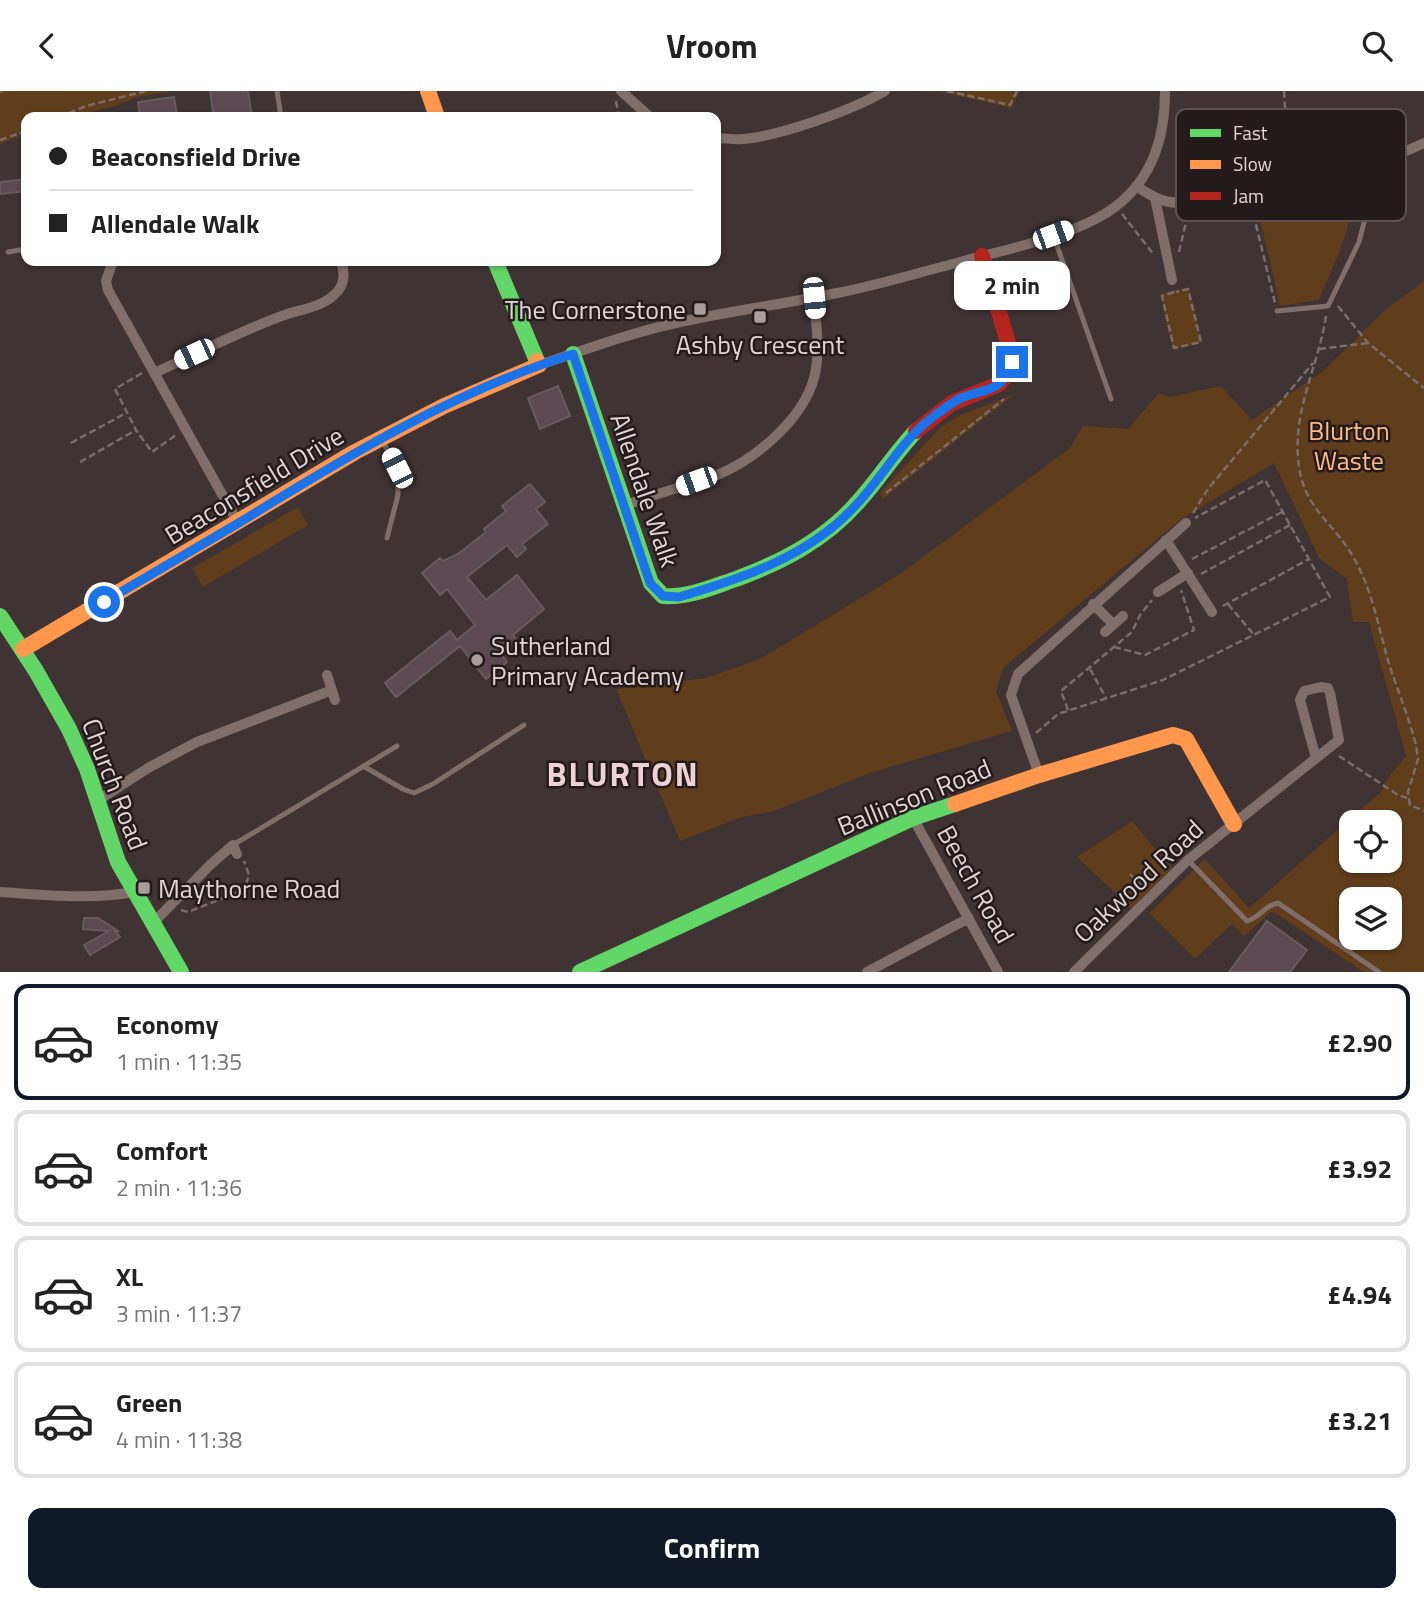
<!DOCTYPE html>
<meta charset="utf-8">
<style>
body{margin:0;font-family:"Titillium Web",sans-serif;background:#f6f6f6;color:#222;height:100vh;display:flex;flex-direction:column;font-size:26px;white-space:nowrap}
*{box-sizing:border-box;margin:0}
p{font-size:23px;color:#767676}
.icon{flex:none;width:38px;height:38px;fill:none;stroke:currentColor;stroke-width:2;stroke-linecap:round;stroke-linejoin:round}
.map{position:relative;height:881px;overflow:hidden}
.drawer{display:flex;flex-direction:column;background:#fff;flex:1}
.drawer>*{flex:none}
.banner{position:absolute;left:21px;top:21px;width:700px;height:154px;border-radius:14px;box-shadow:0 2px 5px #0004;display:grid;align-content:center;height:154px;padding:0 28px;background:#fff}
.buttons{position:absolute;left:1339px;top:719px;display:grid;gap:14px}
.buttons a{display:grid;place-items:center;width:63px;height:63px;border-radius:14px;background:#fff;box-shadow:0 2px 5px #0004;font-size:35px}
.end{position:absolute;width:32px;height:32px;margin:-16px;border:9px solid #1a73e8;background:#fff;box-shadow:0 0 0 4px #fff}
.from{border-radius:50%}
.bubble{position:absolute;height:49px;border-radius:14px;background:#fff;box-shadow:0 2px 5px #0004;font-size:23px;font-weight:700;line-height:49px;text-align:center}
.car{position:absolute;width:21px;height:42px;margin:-21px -10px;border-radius:9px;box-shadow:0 0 5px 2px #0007;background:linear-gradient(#fff 24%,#345 0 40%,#fff 0 76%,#345 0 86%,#fff 0)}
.banner b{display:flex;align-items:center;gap:24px;height:66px;font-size:26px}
.banner b+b{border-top:2px solid #e0e0e0}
.banner i{width:18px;height:18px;background:#222}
ul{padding:12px 0 0;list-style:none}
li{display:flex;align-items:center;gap:21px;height:116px;margin:0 14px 10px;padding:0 14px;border:4px solid #e0e0e0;border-radius:14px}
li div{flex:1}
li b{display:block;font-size:26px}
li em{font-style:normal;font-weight:700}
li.selected{border-color:#111827}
li>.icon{width:63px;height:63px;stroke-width:1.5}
.action{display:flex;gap:14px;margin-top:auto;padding:14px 28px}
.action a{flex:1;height:80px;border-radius:14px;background:#111827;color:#fff;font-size:28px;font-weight:700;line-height:80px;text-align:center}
header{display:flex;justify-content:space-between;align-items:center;height:91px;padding:0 28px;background:#fff;font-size:32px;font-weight:700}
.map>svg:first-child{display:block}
</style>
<header><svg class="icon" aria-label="back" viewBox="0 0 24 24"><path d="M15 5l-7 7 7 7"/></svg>Vroom<svg class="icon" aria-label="search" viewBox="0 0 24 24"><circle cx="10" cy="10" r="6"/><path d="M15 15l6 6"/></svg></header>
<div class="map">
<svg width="1424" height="881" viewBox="0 0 1424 881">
<rect width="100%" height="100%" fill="#3f3334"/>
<path fill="#603d1b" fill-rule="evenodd" d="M 0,0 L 177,0 L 137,6 L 119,14 L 71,26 L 26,26 L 26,43 L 0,53 Z
M 924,0 L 1020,0 L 1012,17 L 941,1 Z
M 1349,96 C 1359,127 1331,179 1319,209 L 1280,215 L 1256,110 Z
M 1424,190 L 1424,881 L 1364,881 L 1272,820 L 1244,845 L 1232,833 L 1195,868 L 1149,822 L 1205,768 L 1249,817 L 1382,700 L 1386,689 L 1406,665 L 1369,531 L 1353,531 L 1347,488 L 1319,467 L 1274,372 L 1180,429 L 1003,577 L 996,600 L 1012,640 L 870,682 L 774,720 L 742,726 L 680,750 L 616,598 L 706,587 L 760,568 L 900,483 L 1070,357 L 1083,335 L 1128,338 L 1159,302 L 1170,306 L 1221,295 L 1252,329 L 1322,281 L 1384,220 ZM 1351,732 L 1390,732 L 1390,770 L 1351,770 ZM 1351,808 L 1390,808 L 1390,847 L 1351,847 Z
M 1189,196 L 1202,252 L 1173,259 L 1160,203 Z
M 1015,303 L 883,408 L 880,402 L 940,337 L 960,324 Z
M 298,416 L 308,434 L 203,496 L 192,477 Z
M 1132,730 L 1172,777 L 1132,818 L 1077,766 Z"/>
<path fill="#5c4952" stroke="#665b5e" stroke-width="2" d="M 210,0 L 248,0 L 252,26 L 214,26 Z
M 174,6 L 177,26 L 140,26 L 138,11 Z
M 26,88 L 26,100 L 0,103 L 0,91 Z
M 558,295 L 570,325 L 540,338 L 528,307 Z
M 530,393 L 545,411 L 536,418 L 548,433 L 522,453 L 526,458 L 517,466 L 507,454 L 467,486 L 486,509 L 517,484 L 544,518 L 513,544 L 516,549 L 500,562 L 507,571 L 486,588 L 460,555 L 396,606 L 385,592 L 450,540 L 457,549 L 475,534 L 447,498 L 440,504 L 422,482 L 440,467 L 443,470 L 458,463 L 486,441 L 484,438 L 506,420 L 502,415 Z
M 84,827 L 98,827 L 118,840 L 115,840 L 120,846 L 90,864 L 84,854 L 109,840 L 83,838 Z
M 1267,830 L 1307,859 L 1290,881 L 1229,881 Z"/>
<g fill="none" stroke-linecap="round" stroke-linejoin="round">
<path stroke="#7a6d6b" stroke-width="2.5" stroke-dasharray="7 3.5" stroke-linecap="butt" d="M 947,0 L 1010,14 L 1017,0
M 1284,0 L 1289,80
M 0,1 L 2,0
M 616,10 L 619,26
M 59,26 L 86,15 L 146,0
M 0,49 L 26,40
M 1251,113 L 1275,212
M 1122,123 L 1154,164
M 1179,161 L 1188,123
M 1174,201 L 1162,205 L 1174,257 L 1201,251 L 1188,198 L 1176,201
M 1338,215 L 1368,252 L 1424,297
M 1326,225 C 1319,273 1294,316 1298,366 C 1301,419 1335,430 1356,471 C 1373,502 1379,539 1389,573 C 1398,600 1409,627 1416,654 L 1418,668 L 1408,701 L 1410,714 L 1424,720
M 1319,258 L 1368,252
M 142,282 L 115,298 L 136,339 L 152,361 L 176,344
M 71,352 L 126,322
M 80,371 L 136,339
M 886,402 L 1004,308
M 1193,422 L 1208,398 L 1313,272
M 1192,468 L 1282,421
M 1201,483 L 1290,434
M 1228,513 L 1255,545
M 1223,515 L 1309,468
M 1114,556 L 1145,564 L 1194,539 L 1181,499
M 1090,578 L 1106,607
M 1068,619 L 1061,600 L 1132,541 L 1140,524 L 1152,509
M 1036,642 L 1058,623 L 1163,589 L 1330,506 L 1265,389 L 1195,427
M 1339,665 L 1398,704 L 1407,707
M 1130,783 L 1143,797
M 181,819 L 188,821 L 244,799 L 249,784 L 244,770"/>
<path stroke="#806e6a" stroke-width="5" d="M 277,0 L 281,26
M 1054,146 L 1111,308
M 8,161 L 26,158
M 1277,220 L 1328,215 L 1359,151 L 1367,120 L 1368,78
M 383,350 L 398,382 L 398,404 L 387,447
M 363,675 L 403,698 L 414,702 L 433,693 L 524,634
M 233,754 L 397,655
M 1188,769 L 1247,830 C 1259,827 1265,814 1278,812 L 1379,881"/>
<path stroke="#806e6a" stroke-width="10" d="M 621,0 L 650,26
M 716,47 C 725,47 734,49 743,48 C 780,45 853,19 885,0
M 1136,95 C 1157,109 1166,113 1191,112 L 1368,77 L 1424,52
M 1155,107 L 1172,189
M 113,170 L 106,190 L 108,199 L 238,432
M 539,274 C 584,259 630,242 676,232 C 729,220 784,213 837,202 C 879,194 920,181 960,171 C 1007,158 1076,145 1115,116 C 1153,87 1165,46 1165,0
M 154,282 C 196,263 236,242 279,226 C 295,219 321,217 334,204 C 345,195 345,182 341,170
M 624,415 C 655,403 686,395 717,384 C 755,369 803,328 814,287 C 821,261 816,233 814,207
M 1166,449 L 1212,521
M 1158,501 L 1188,482
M 1093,513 L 1113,533
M 1105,541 L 1123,525
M 327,584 L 335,609
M 1039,684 L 1011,604 L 1018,583 L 1186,432
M 97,710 L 148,677 L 197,651 L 332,599
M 913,727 L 998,881
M 0,801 C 45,804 90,809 134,801
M 152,833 L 210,774 L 233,754 L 237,763
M 867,881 L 969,827
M 1074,881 L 1188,769 L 1339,649 L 1330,602 L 1328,597 L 1321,596 L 1304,600 L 1300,609 L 1316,667"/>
<path stroke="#63d668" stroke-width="16" d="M 495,170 L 537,270
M 573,263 L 651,492 L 663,505 C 688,507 712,496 736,488 C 782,471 825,449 858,411 C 879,388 895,362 916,340
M 0,525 L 36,580 L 69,638 L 87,678 L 118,771 L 181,881
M 580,881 L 913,727 L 955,713"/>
<path stroke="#ff974d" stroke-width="16" d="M 428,0 L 437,26
M 23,558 L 355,361 L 444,315 L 539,274 L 537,270
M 955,713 L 1039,684 L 1173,644 L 1186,648 L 1234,733"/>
<path stroke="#b3261e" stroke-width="16" d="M 916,340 L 952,312 L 999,293 L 1009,281 L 1010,258 L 982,165"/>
</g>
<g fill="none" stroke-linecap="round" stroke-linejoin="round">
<path stroke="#1a73e8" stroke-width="9" d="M 104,511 C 150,484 196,457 242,430 C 347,365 455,300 573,263 L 650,492 L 663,505 L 679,506 C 743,487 810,465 856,414 C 882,387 899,353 929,329 C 938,322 948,314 959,308 C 985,296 1001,304 1012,271"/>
</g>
<g fill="#a99c9d" stroke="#231a1b" stroke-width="2.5">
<rect x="693" y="211" width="14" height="14" rx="3.5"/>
<rect x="753" y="219" width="14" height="14" rx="3.5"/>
<circle cx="477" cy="569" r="7"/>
<rect x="137" y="790" width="14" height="14" rx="3.5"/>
</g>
<g text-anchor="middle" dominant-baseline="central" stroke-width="5" stroke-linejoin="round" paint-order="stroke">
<g font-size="26" fill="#e2d4d5" stroke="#231a1b" text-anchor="start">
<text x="686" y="218" text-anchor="end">The Cornerstone</text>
<text x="760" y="253" text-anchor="middle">Ashby Crescent</text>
<text x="491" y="554">Sutherland<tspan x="491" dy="30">Primary Academy</tspan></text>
<text x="158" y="797">Maythorne Road</text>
</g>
<g font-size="26" fill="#fdbb81" stroke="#231a1b">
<text x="1349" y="339">Blurton<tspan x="1349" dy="30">Waste</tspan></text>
</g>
<g font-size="26" fill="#e2d4d5" stroke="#231a1b">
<text transform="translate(254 394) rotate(-31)">Beaconsfield Drive</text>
<text transform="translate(645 399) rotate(71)">Allendale Walk</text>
<text transform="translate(115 693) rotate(69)">Church Road</text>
<text transform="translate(914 706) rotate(-22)">Ballinson Road</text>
<text transform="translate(1138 790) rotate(-43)">Oakwood Road</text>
<text transform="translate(976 793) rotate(61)">Beech Road</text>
</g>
<g font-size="33" font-weight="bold" letter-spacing="2" fill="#edd1d3" stroke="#231a1b">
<text x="623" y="683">BLURTON</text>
</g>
</g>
<rect x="1176" y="18" width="230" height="112" rx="10" fill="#231a1b" stroke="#5c5253" stroke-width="2"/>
<rect x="1190" y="38" width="31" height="8" fill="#63d668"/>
<rect x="1190" y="69" width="31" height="9" fill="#ff974d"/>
<rect x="1190" y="101" width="31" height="8" fill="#b3261e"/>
<g font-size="19" fill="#e2d4d5">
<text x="1233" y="49">Fast</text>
<text x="1233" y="80">Slow</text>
<text x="1233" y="112">Jam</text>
</g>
</svg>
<div class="buttons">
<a><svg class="icon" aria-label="locate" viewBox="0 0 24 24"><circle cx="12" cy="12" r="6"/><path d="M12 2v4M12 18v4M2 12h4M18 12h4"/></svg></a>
<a><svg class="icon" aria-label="layers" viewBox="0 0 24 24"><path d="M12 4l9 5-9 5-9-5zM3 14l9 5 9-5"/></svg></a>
</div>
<i class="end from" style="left:104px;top:511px"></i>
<i class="end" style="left:1012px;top:271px"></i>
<div class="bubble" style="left:954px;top:170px;width:116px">2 min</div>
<i class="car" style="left:1053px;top:144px;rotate:70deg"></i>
<i class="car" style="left:814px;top:207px;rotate:175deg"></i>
<i class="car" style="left:194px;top:263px;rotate:245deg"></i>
<i class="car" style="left:397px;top:377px;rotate:333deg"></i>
<i class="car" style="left:696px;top:390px;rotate:250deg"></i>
<div class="banner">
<b><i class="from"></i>Beaconsfield Drive</b>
<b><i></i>Allendale Walk</b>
</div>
</div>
<section class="drawer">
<ul>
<li class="selected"><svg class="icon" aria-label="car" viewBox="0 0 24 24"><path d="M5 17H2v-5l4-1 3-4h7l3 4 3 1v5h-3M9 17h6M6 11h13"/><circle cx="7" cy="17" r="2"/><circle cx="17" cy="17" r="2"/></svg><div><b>Economy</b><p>1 min · 11:35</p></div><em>£2.90</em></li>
<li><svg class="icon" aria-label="car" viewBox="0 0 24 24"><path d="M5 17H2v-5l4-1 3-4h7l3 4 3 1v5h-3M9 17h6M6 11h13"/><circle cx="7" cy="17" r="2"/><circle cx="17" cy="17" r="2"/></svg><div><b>Comfort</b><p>2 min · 11:36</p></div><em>£3.92</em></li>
<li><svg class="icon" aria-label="car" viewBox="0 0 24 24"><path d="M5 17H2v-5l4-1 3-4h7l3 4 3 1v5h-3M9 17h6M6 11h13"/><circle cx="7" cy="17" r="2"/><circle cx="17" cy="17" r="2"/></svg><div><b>XL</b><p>3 min · 11:37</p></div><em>£4.94</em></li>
<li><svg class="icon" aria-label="car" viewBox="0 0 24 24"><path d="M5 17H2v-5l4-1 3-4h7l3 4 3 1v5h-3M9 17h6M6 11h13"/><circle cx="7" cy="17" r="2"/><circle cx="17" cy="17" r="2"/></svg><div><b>Green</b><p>4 min · 11:38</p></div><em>£3.21</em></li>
</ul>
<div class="action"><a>Confirm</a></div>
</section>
